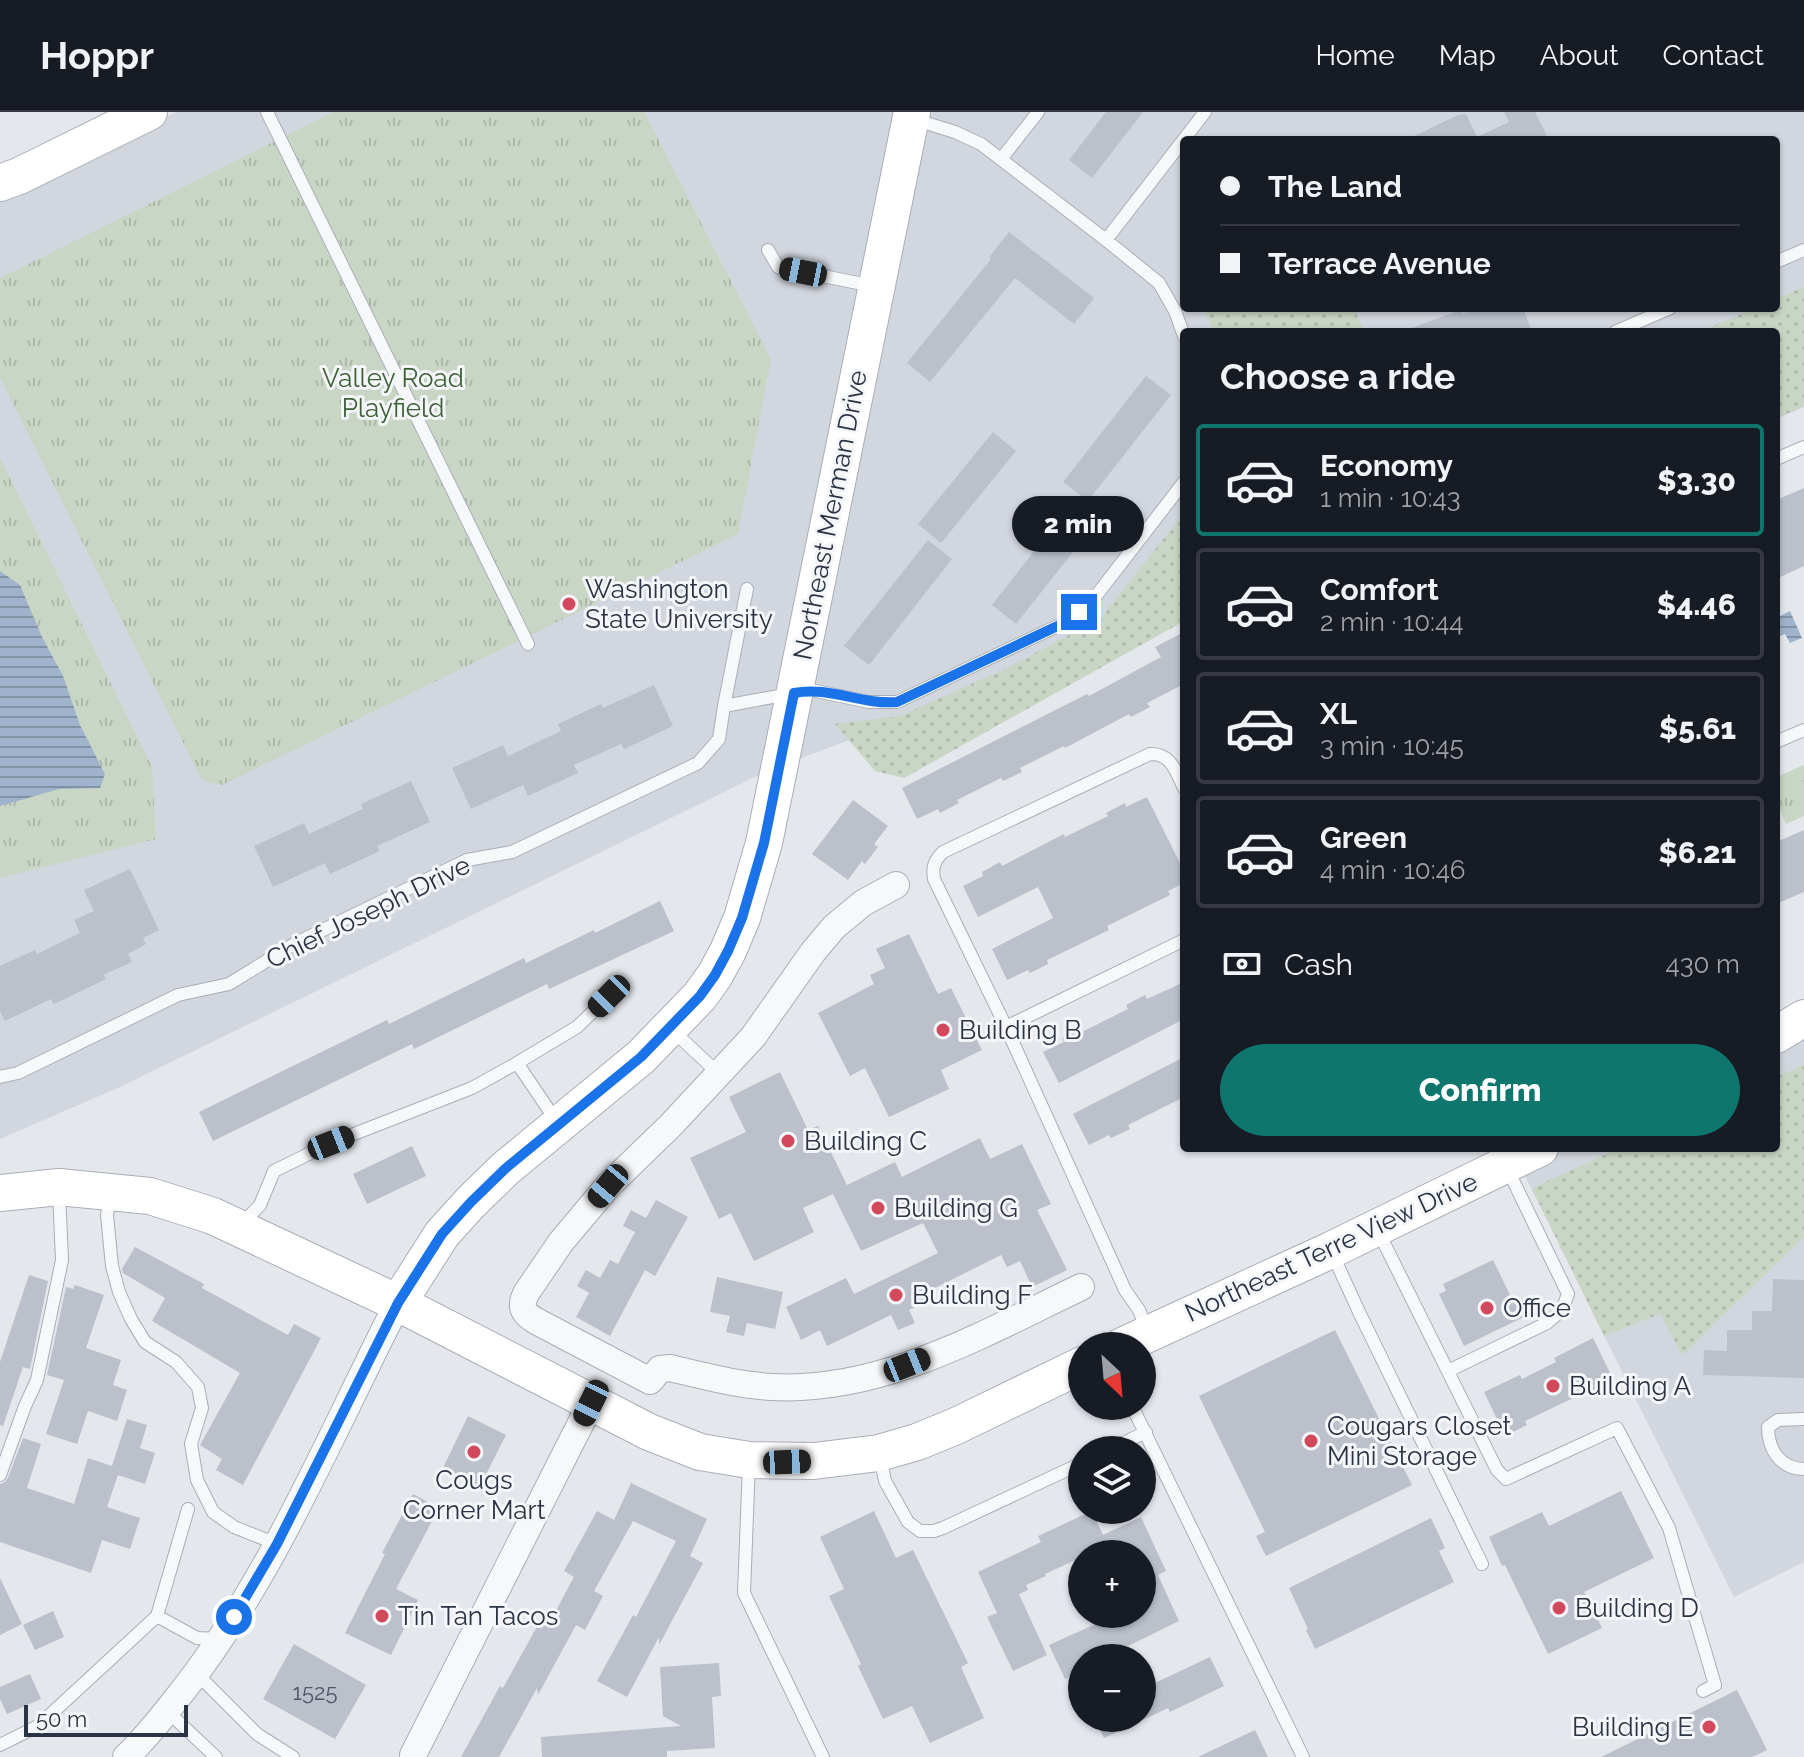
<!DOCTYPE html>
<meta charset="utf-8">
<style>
body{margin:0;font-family:Raleway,sans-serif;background:#242831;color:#f1f3f6;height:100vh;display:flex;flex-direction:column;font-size:30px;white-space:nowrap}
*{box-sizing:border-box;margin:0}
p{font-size:26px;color:#9ea1a6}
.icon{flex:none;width:44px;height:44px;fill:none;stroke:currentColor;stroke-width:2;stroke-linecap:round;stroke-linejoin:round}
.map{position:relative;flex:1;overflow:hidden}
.drawer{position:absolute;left:1180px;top:216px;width:600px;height:824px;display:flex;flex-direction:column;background:#171b24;border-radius:8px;box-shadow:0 2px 6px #0004}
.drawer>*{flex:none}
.top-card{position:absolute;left:1180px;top:24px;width:600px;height:176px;border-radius:8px;box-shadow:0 2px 6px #0004;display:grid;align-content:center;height:176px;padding:0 40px;background:#171b24}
.needle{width:52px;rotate:154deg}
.buttons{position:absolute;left:1068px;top:1220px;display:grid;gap:16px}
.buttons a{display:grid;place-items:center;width:88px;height:88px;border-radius:50%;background:#171b24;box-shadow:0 2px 6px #0004;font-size:40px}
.scale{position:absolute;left:24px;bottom:20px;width:164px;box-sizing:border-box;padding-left:8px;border:4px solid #2b3445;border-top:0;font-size:22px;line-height:28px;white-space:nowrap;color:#2b3445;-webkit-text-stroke:6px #f4f6f9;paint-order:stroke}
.end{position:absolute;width:36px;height:36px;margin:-18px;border:10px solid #1a73e8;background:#fff;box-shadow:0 0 0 4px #fff}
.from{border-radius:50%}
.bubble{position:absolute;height:56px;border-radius:28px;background:#171b24;box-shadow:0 2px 6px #0004;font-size:26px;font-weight:800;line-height:56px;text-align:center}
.car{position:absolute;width:24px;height:48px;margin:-24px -12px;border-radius:10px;box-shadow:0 0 6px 2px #0007;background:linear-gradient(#222 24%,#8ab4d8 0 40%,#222 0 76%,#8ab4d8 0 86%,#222 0)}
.top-card b{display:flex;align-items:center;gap:28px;height:76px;font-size:30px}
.top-card b+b{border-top:2px solid #363941}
.top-card i{width:20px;height:20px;background:#f1f3f6}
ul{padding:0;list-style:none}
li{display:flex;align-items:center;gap:24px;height:112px;margin:0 16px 12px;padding:0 24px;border:4px solid #363941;border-radius:8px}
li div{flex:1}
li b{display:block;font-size:30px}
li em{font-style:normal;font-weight:800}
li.selected{border-color:#0f766e}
li>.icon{width:72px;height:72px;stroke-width:1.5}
h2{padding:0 40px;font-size:36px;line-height:96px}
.pay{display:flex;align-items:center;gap:20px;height:88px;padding:0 40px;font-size:30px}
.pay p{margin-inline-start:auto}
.primary-button{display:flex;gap:16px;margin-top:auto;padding:16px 40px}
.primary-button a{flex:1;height:92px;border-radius:48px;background:#0f766e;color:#fff;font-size:32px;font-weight:800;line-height:92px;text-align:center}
header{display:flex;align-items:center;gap:48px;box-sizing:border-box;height:112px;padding:0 40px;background:#171b24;border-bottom:2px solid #363941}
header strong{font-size:38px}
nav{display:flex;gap:44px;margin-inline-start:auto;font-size:28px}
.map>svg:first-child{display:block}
</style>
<header>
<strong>Hoppr</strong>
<nav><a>Home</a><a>Map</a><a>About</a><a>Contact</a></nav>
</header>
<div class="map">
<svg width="1804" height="1645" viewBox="0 0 1804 1645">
<defs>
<pattern id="grass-dots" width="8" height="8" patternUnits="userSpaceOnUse" patternTransform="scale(2)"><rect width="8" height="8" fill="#c9d6c5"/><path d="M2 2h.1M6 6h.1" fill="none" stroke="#adb8ab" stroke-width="1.8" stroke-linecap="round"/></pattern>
<pattern id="park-tufts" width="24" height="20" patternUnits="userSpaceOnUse" patternTransform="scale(2)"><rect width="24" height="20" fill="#c9d6c5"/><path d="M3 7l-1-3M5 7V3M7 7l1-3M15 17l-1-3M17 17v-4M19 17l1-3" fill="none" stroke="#adb8ab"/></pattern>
<pattern id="water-rules" width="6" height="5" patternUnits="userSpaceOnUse" patternTransform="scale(2)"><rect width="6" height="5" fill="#9fb4cc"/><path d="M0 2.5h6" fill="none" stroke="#8293a7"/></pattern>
</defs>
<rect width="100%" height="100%" fill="#e4e7ec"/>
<path fill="#d2d6de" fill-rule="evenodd" d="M 176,0 L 1804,0 L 1804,295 L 1776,307 L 1776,220 L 1184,220 L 1184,466 L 930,598 L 769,658 L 120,975 L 0,1027 L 0,84 L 91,44 ZM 1184,28 L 1776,28 L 1776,196 L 1184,196 Z
M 1804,906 L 1804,1450 L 1734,1485 L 1517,1048 L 1540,1036 L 1776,1036 L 1776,923 Z"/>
<path fill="url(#grass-dots)" d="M 1804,175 L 1804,294 L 1776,307 L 1776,220 L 1700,220 L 1755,196 L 1776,196 L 1776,187 Z
M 1204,196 L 1354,196 L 1364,220 L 1213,220 Z
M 1184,401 L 1184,509 L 904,666 L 875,659 L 835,612 L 900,604 L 1007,556 L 1101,506 Z
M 1804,953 L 1804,1125 L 1682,1243 L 1660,1202 L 1604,1224 L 1532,1076 L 1620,1036 L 1776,1036 L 1776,965 Z"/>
<path fill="url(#park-tufts)" d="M 333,0 L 644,0 L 771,247 L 738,422 L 222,673 L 202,668 L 0,266 L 0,166 Z
M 0,346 L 152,655 L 156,727 L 0,766 Z
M 1804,653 L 1804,704 L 1786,712 L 1776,689 L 1776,665 Z"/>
<path fill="url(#water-rules)" d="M 0,459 L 20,473 L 42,525 L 63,564 L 80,613 L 105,662 L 100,676 L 59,677 L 0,694 Z
M 1790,499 L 1802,526 L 1790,531 L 1785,522 L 1776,526 L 1776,506 Z"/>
<path fill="#bbc0ca" d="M 1106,0 L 1143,0 L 1092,66 L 1069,48 Z
M 1504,0 L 1535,0 L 1549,28 L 1406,28 L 1458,3 L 1466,2 L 1477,25 L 1509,10 Z
M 1009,120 L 1094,186 L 1074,212 L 1015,166 L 930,270 L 907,251 L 991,147 L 989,145 Z
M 1479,196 L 1523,196 L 1532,220 L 1407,220 L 1406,218 L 1461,198 L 1462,202 Z
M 1146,264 L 1171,283 L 1088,389 L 1063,370 Z
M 993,320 L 1016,339 L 941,431 L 918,412 Z
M 1804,376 L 1804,454 L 1776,467 L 1776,388 Z
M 1075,387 L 1100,406 L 1016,512 L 992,493 Z
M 928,428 L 952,447 L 869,553 L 844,534 Z
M 1184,520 L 1184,572 L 1147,591 L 1150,595 L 1131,605 L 1129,602 L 1065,636 L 1064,634 L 1020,656 L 1022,660 L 1003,669 L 1001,666 L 957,688 L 959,691 L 940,701 L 938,697 L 917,707 L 902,676 L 1087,582 L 1089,584 L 1161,545 L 1155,535 Z
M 654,573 L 673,614 L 624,637 L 621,632 L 574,653 L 578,661 L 528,684 L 523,673 L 471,697 L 452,656 L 503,633 L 508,644 L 561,619 L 558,612 L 601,592 L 603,596 Z
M 411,669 L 430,710 L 377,734 L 380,739 L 330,762 L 325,751 L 273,775 L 254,734 L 304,711 L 309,722 L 363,697 L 361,692 Z
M 1147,685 L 1184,759 L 1184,771 L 1168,779 L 1170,783 L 1107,814 L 1109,818 L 1047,848 L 1048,852 L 1030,861 L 1028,858 L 1007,868 L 992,837 L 1053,806 L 1038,775 L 978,805 L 963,774 L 983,764 L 982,760 L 1000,750 L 1002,754 L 1064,722 L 1065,725 L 1108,704 L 1106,701 L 1125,691 L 1126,695 Z
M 853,688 L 888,714 L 874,732 L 878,735 L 865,752 L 862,749 L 848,768 L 812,742 Z
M 1804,718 L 1804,780 L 1776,792 L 1776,730 Z
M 130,757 L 159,818 L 143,826 L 146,832 L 128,842 L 132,850 L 103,863 L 106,867 L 54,892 L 51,887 L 5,909 L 0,899 L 0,854 L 35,838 L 37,842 L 80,821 L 74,808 L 94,799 L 84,778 Z
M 660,789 L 674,819 L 549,877 L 547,872 L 414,937 L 412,932 L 213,1029 L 199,1000 L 387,908 L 389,912 L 524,846 L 526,851 L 594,818 L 595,821 Z
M 909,822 L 938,882 L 951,876 L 982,938 L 941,958 L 949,977 L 889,1005 L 865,956 L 850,964 L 818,901 L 874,872 L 870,863 L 885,856 L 876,837 Z
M 1184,870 L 1184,907 L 1059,971 L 1043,940 L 1064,930 L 1062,926 L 1081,916 L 1082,920 L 1128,897 L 1126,893 L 1145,883 L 1147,887 Z
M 1184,945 L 1184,985 L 1128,1013 L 1130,1017 L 1111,1026 L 1109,1023 L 1089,1033 L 1073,1002 Z
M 780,960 L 808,1018 L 818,1014 L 847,1073 L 895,1050 L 902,1065 L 980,1026 L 990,1047 L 1022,1032 L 1051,1092 L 1037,1098 L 1067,1158 L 1032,1175 L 1020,1149 L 1007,1155 L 1001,1143 L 931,1178 L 934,1186 L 909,1198 L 915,1211 L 898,1218 L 891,1203 L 827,1234 L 820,1218 L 801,1228 L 786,1195 L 846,1166 L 854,1182 L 938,1141 L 923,1111 L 861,1139 L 833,1082 L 803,1096 L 814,1120 L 754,1149 L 731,1101 L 719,1107 L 690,1046 L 746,1020 L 729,985 Z
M 412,1034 L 426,1064 L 367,1092 L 353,1062 Z
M 656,1088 L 688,1105 L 655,1164 L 645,1158 L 610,1224 L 576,1205 L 589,1181 L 577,1174 L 586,1158 L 600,1166 L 610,1148 L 618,1152 L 635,1120 L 623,1114 L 631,1098 L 646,1106 Z
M 135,1135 L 204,1172 L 202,1176 L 288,1223 L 294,1212 L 321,1226 L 243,1373 L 216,1358 L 222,1347 L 200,1333 L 240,1261 L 152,1209 L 165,1186 L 123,1161 L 122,1157 Z
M 1493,1148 L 1514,1191 L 1525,1186 L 1532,1201 L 1464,1234 L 1439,1182 L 1446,1179 L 1443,1172 Z
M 29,1163 L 48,1169 L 30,1257 L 23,1255 L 3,1314 L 0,1313 L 0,1250 Z
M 717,1165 L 783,1180 L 775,1217 L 747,1211 L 744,1224 L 726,1220 L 730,1204 L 710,1200 Z
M 1773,1167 L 1804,1168 L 1804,1266 L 1703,1263 L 1704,1238 L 1727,1239 L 1727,1218 L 1752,1218 L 1752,1199 L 1772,1199 Z
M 75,1173 L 104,1183 L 86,1236 L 121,1248 L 113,1273 L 127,1278 L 117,1309 L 88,1299 L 77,1332 L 46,1322 L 64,1268 L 47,1263 L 66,1175 L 73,1177 Z
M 1335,1218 L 1412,1373 L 1266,1444 L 1256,1424 L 1265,1420 L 1199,1284 Z
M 1593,1226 L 1615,1271 L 1594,1282 L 1592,1277 L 1525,1309 L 1527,1313 L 1505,1324 L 1484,1280 L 1520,1263 L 1522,1267 L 1556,1250 L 1554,1246 Z
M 468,1304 L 506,1323 L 479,1376 L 442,1358 Z
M 127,1307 L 147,1313 L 140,1336 L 155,1341 L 145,1372 L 118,1363 L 107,1395 L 140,1406 L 130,1437 L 102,1428 L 91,1461 L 0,1430 L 0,1372 L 5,1370 L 8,1366 L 23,1326 L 41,1332 L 27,1376 L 74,1392 L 88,1346 L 112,1354 Z
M 631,1371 L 707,1407 L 690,1444 L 703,1451 L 659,1533 L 659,1525 L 627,1585 L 597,1569 L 633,1503 L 636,1505 L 676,1429 L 633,1409 L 594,1479 L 603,1484 L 585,1518 L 576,1513 L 538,1583 L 537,1576 L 499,1645 L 461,1645 L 500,1574 L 503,1576 L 545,1500 L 553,1504 L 574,1465 L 564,1459 L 597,1399 L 614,1408 Z
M 1621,1379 L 1654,1446 L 1584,1480 L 1602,1516 L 1548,1542 L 1505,1453 L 1502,1454 L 1489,1425 L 1542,1400 L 1549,1414 Z
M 413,1382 L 439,1396 L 396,1477 L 418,1488 L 391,1543 L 345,1521 L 385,1442 L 382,1441 Z
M 874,1399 L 896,1446 L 913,1438 L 968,1551 L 961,1555 L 984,1606 L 930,1631 L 912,1594 L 883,1607 L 858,1554 L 861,1552 L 829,1484 L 844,1477 L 820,1425 Z
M 1092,1399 L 1103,1423 L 1141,1405 L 1166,1459 L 1158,1463 L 1179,1509 L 1118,1539 L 1119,1541 L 1109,1546 L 1082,1546 L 1082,1559 L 1065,1567 L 1049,1533 L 1118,1502 L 1142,1502 L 1142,1442 L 1082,1442 L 1082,1445 L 1045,1462 L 1046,1464 L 1026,1473 L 1028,1478 L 1019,1482 L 1047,1543 L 1013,1559 L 987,1505 L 997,1501 L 978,1460 L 1041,1430 L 1038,1424 Z
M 1431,1406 L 1445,1436 L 1439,1439 L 1454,1470 L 1315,1537 L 1306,1518 L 1308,1517 L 1289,1476 Z
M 0,1466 L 22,1512 L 0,1523 Z
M 53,1499 L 64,1525 L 35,1538 L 23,1513 Z
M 294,1532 L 366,1573 L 335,1627 L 263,1587 Z
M 1210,1545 L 1224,1574 L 1170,1600 L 1168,1596 L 1104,1626 L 1094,1606 L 1142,1606 L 1142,1577 Z
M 719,1551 L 721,1584 L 712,1585 L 715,1636 L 667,1639 L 667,1645 L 542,1645 L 541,1625 L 681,1614 L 663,1604 L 660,1555 Z
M 30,1562 L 41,1587 L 7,1602 L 0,1587 L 0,1575 Z
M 1737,1578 L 1767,1638 L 1752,1645 L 1601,1645 Z
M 1255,1618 L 1268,1645 L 1198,1645 Z"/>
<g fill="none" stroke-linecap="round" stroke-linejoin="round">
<g stroke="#a9aeb7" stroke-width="14">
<path id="lane" d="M 267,0 L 528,532
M 913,7 L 955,20 L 981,32 L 1106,128 L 1205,0
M 1002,46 L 1038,0
M 1106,128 L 1159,171 L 1175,199 L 1184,224
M 768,138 L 778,155 L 873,174
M 1776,150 L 1804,138
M 1615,220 L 1670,196
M 1776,347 L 1804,335
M 724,594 L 747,477
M 1776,630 L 1804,618
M 1006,915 L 1184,828
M 672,918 L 718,961
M 517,951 L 577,915 L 609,884
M 0,965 L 18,961 L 178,883 L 229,872 L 294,832 L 467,748 L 512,740 L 698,651 L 719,627 L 724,594 L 811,578 L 869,590 L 897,590 L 1068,509 L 1092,489 L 1184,370
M 111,1082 L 107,1103 L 112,1154 L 119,1180 L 131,1207 L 145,1230 L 176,1250 L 198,1275 L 202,1296 L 191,1332 L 197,1368 L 213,1400 L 234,1415 L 277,1432
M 241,1113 L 260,1093 L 274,1059 L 331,1031 L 472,976 L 517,951 L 557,1010
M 1378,1119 L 1497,1358 L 1506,1367 L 1617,1316 L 1669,1416 L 1715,1573 L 1703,1579
M 1332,1141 L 1360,1202 L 1482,1452
M 1147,1219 L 1139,1198 L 1125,1178 L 1006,915 L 934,767 C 932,755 934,749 943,740 L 1150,642 C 1171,641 1176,660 1184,676
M 1448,1259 L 1547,1211 L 1562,1198 L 1568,1182 L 1507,1056
M 1132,1294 L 1303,1645
M 1804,1307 L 1778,1308 L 1768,1315 C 1768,1337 1780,1357 1804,1357
M 1109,1338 L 1146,1320
M 880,1344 L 885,1369 L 908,1410 L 920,1419 L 934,1419 L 943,1416 L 1082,1351
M 749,1351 L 744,1481 L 823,1645
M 0,1363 L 25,1294 L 37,1268 L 62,1148 L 59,1080
M 157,1504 L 197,1526 L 220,1527
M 197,1562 L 257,1622 L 293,1645
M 167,1599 L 216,1645
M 0,1633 L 38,1614 L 157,1504 L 188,1397"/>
</g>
<g stroke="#a9aeb7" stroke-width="28">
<path id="street" d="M 896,773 L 863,791 L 834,815 L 813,840 L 753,925 L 671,1013 L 608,1074 L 561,1130 L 527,1180 C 519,1194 522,1201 536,1209 L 650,1269 L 660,1257 L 670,1256 C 704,1264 737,1273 772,1275 C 882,1281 985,1221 1081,1175
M 413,1643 L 591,1291
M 126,1645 C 144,1628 159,1609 174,1590 C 270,1472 329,1325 398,1191"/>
</g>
<g stroke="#a9aeb7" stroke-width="38">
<path id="secondary" d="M 0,71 L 19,64 L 149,0
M 1776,923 L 1804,906
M 0,1081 L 59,1075 L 150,1084 L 213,1104 L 398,1191 L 649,1320 L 700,1340 L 749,1348 L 814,1349 L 879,1341 L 917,1330 L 956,1314 L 1082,1253
M 398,1191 L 442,1122 L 471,1090 L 506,1056 L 641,945 L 700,884 L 715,863 L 728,839 L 742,806 L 764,731 L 912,0
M 1122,1234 L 1331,1138 L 1540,1036"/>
</g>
<use href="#lane" stroke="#f7f8fa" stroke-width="12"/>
<use href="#street" stroke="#f7f8fa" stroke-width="26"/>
<use href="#secondary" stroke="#fff" stroke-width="36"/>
</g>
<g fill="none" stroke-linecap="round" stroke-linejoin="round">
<path stroke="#1a73e8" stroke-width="10" d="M 234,1505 L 277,1432 L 398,1191 L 442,1122 L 471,1090 L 506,1056 L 641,945 L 700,884 L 715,863 L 728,839 L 742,806 L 764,731 L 794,581 C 829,574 862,593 897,590 L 1068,509 L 1079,500"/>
</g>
<g fill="#d1495b" stroke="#f4f6f9" stroke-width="3">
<circle cx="569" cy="492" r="8"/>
<circle cx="943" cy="918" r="8"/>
<circle cx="788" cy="1029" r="8"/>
<circle cx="878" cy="1096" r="8"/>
<circle cx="896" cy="1183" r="8"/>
<circle cx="1487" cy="1196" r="8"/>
<circle cx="1553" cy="1274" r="8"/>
<circle cx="1311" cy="1329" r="8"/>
<circle cx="474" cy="1340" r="8"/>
<circle cx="1559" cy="1496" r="8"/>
<circle cx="382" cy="1504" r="8"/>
<circle cx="1709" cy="1615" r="8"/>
</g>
<g text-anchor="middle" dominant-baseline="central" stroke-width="6" stroke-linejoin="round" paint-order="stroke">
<g font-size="22" fill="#4f5766">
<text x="315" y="1580">1525</text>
</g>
<g font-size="26" fill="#3f6138" stroke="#f4f6f9">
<text x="393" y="266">Valley Road<tspan x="393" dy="30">Playfield</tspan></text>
</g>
<g font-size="26" fill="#2b3445" stroke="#f4f6f9">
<text transform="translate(830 403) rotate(-79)">Northeast Merman Drive</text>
<text transform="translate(368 800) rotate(-26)">Chief Joseph Drive</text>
<text transform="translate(1331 1135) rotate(-25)">Northeast Terre View Drive</text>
</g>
<g font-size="26" fill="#2b3445" stroke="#f4f6f9" text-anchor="start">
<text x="585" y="477">Washington<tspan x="585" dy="30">State University</tspan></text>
<text x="959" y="918">Building B</text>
<text x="804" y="1029">Building C</text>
<text x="894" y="1096">Building G</text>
<text x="912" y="1183">Building F</text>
<text x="1503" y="1196">Office</text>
<text x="1569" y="1274">Building A</text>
<text x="1327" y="1314">Cougars Closet<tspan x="1327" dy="30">Mini Storage</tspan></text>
<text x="474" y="1368" text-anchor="middle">Cougs<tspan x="474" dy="30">Corner Mart</tspan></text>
<text x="1575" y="1496">Building D</text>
<text x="398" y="1504">Tin Tan Tacos</text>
<text x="1693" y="1615" text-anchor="end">Building E</text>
</g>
</g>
</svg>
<div class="buttons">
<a><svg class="needle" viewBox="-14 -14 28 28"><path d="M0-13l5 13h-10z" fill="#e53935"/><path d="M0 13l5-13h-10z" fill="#9ea1a6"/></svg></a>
<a><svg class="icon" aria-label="layers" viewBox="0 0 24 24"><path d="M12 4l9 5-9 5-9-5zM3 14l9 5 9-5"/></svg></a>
<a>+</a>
<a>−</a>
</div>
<div class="scale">50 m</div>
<i class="end from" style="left:234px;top:1505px"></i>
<i class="end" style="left:1079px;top:500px"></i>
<div class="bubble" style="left:1012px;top:384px;width:132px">2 min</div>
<i class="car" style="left:803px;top:160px;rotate:281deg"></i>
<i class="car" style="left:609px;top:884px;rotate:225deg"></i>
<i class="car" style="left:331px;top:1031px;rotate:68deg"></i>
<i class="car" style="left:608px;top:1074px;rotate:220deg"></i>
<i class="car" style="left:907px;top:1253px;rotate:68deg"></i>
<i class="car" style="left:591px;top:1291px;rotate:206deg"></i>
<i class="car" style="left:787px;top:1350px;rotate:88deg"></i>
<div class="top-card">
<b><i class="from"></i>The Land</b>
<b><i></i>Terrace Avenue</b>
</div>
<section class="drawer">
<h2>Choose a ride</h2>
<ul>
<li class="selected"><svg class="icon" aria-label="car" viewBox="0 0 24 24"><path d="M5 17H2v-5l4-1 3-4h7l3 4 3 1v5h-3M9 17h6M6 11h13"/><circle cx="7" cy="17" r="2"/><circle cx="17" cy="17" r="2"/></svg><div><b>Economy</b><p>1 min · 10:43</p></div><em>$3.30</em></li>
<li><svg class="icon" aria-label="car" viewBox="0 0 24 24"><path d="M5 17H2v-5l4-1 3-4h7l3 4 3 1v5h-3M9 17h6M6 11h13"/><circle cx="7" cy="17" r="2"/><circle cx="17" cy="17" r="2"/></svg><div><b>Comfort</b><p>2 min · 10:44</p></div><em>$4.46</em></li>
<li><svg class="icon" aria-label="car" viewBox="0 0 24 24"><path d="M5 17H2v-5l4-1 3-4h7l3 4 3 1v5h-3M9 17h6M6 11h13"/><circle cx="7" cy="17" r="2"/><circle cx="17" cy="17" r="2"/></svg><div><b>XL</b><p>3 min · 10:45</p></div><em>$5.61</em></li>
<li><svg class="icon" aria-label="car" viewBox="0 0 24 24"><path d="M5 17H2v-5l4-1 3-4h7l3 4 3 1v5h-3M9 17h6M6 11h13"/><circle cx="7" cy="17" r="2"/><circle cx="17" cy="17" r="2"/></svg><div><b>Green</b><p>4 min · 10:46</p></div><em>$6.21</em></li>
</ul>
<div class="pay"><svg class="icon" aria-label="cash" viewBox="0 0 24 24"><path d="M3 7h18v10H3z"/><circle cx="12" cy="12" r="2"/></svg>Cash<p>430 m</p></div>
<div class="primary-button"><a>Confirm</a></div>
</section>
</div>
